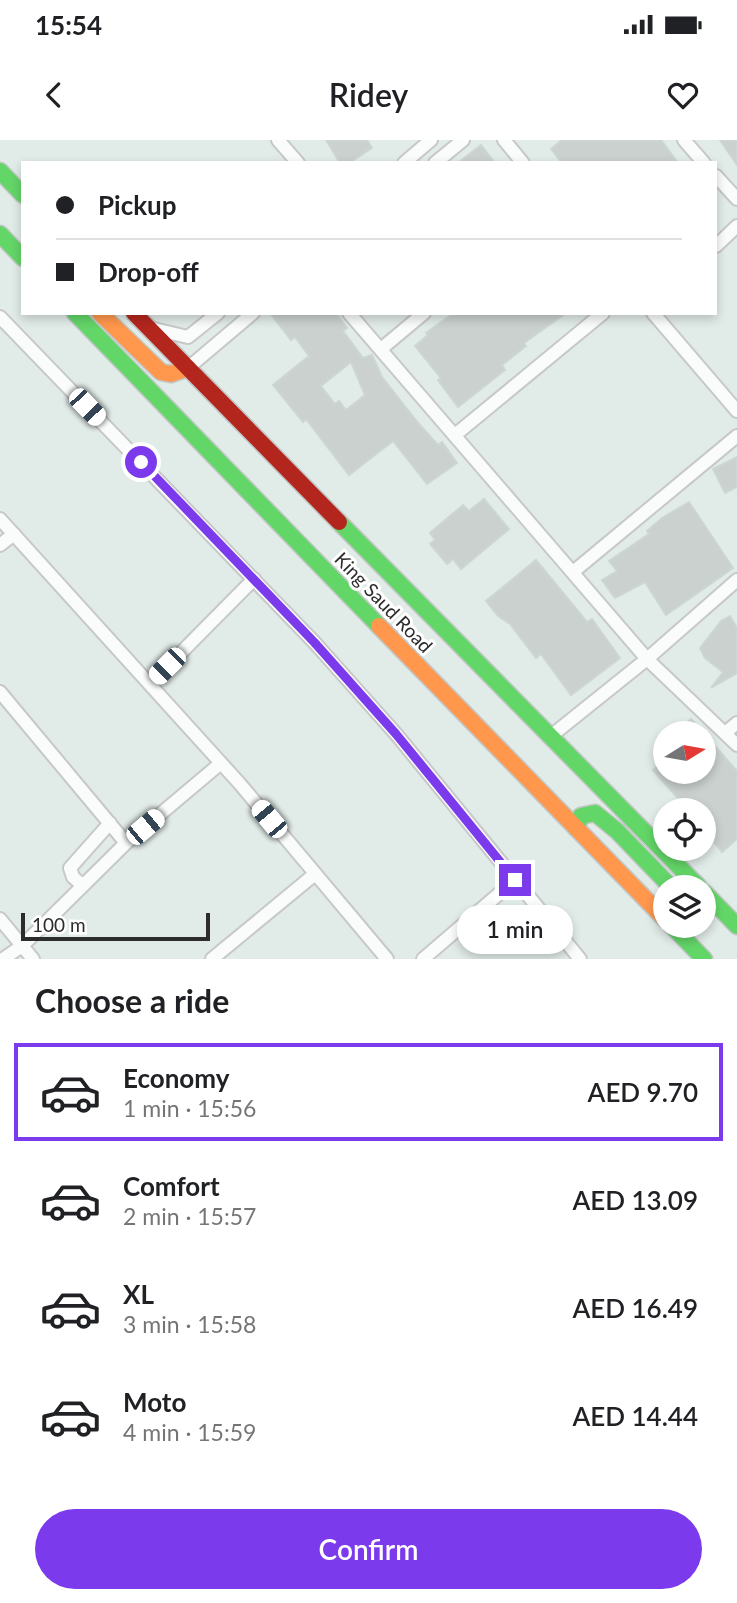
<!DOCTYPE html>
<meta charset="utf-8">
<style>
body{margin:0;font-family:Lato,sans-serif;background:#f6f6f6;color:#202124;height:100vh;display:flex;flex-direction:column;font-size:26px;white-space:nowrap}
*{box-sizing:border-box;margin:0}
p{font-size:23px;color:#757577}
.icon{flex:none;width:38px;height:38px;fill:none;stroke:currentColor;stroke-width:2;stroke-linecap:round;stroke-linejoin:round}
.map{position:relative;height:819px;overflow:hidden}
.panel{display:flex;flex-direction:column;background:#fff;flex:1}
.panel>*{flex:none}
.top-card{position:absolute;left:21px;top:21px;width:696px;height:154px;border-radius:0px;box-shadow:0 4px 10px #0003;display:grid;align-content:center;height:154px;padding:0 35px;background:#fff}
.needle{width:46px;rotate:79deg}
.tools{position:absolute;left:653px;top:581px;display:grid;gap:14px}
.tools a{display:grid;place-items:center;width:63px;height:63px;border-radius:50%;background:#fff;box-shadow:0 4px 10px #0003;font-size:35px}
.scale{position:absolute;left:21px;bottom:18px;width:189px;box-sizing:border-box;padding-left:7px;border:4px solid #2c2c2c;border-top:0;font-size:19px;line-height:24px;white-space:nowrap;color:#2c2c2c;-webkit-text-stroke:5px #fff;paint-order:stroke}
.end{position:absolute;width:32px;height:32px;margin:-16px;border:9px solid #7c3aed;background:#fff;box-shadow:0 0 0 4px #fff}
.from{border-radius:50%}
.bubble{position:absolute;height:49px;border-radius:24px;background:#fff;box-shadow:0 4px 10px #0003;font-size:23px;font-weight:600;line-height:49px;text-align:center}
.car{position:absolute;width:21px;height:42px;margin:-21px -10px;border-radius:9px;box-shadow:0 0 5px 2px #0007;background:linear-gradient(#fff 24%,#345 0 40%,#fff 0 76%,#345 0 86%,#fff 0)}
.top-card b{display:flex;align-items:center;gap:24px;height:66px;font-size:26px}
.top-card b+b{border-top:2px solid #e0e0e0}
.top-card i{width:18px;height:18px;background:#202124}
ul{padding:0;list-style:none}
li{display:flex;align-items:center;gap:21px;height:98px;margin:0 14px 10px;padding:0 21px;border:4px solid transparent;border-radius:0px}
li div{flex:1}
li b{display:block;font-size:26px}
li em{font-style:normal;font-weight:600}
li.current{border-color:#7c3aed}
li>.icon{width:63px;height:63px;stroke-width:1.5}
h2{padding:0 35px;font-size:32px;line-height:84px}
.primary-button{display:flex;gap:14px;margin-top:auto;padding:14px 35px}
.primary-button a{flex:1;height:80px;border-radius:42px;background:#7c3aed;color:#fff;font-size:28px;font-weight:600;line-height:80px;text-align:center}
.status{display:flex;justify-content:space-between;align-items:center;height:49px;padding:0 35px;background:#fff;direction:ltr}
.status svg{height:19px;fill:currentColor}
header{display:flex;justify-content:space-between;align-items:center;height:91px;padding:0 35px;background:#fff;font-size:32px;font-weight:600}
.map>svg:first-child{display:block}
</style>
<div class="status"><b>15:54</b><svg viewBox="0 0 49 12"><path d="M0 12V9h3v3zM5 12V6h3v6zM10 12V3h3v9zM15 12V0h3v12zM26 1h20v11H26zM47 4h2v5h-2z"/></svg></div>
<header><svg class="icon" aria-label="back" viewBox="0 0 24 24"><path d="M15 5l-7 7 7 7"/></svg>Ridey<svg class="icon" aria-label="heart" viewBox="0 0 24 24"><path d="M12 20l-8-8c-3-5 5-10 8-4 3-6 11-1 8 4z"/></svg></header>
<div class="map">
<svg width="737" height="819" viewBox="0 0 737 819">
<rect width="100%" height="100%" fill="#e1ebe8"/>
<path fill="#cad1cf" stroke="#cdd6d4" stroke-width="2" fill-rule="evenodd" d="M 326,0 L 367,0 L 372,8 L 349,23 L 340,23 Z
M 562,0 L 661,0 L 678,23 L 562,23 L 551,9 Z
M 720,0 L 737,0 L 737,25 Z
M 481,5 L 495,23 L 458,23 Z
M 270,173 L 336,173 L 347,188 L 343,191 L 363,218 L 372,215 L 382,237 L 419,284 L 438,305 L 442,302 L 457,323 L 427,344 L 393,301 L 349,335 L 306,279 L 303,282 L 273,245 L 309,216 L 295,197 L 291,200 ZM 351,222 L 365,255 L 346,270 L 339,261 L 335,264 L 321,246 Z
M 454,173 L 566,173 L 524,203 L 526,206 L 502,225 L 505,230 L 458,267 L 438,240 L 441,238 L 415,206 L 428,195 L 426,193 Z
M 737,317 L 737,347 L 725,353 L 713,329 Z
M 484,359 L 509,389 L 461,429 L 453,419 L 447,424 L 430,404 L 435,400 L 430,393 L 463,365 L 469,371 Z
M 689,362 L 733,428 L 666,475 L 645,442 L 615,458 L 602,440 L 617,431 L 609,421 L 649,394 L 647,391 L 662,378 Z
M 536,420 L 587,482 L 592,479 L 620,518 L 571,555 L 541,514 L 536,518 L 510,484 L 498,476 L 486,461 Z
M 730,476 L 737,488 L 737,533 L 711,548 L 723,532 L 705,518 L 700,508 L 721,481 Z
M 691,579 L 737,631 L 737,699 L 722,712 L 704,690 L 704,670 L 678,670 L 684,665 L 653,630 L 665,619 L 665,632 L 704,632 L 704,593 L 675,593 Z"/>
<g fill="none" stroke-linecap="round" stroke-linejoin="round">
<g stroke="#c7c8c7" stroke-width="16">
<path id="street" d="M 278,0 L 298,23
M 504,0 L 523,23
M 684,0 L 704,23
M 404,23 L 431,0
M 435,23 L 463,0
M 716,36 L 737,59
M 716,106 L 737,86
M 349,173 L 647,519 L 737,605
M 653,173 L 737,271
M 0,177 L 314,502 L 396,594 L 580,819
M 154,189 L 188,197 L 218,173
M 381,209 L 424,173
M 188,228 L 253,173
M 455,295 L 603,173
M 0,379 L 240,644 L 387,819
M 0,405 L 14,394
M 573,432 L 737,296
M 150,544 L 254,439
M 0,552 L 126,703
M 725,593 L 737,583
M 551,596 L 647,519 L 737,440
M 82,745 L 73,737 L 70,728 L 110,683
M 0,779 L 33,819
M 3,819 L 22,806 L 126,703 L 221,623
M 212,819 L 315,734
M 423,819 L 515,740"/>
</g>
<g stroke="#c2c6c5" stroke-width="19">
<path id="fast" d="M 0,31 L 23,55
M 0,94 L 23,118
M 75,173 L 379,486
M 339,382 L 699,747
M 576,688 L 581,676 L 595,673 L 617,691 L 671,747
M 704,752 L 737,786
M 672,786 L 704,819"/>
</g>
<g stroke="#c2c6c5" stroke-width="19">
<path id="slow" d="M 100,173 L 161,232 L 171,234 L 188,228
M 379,486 L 665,779"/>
</g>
<g stroke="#c2c6c5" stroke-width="19">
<path id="jam" d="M 134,173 L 339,382"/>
</g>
<use href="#street" stroke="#fafcfc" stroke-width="12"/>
<use href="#fast" stroke="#63d668" stroke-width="16"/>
<use href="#slow" stroke="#ff974d" stroke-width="16"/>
<use href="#jam" stroke="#b3261e" stroke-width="16"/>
</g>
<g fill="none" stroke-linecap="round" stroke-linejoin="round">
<path stroke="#7c3aed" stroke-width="9" d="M 141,322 L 314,502 L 396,594 L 515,740"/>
</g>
<g text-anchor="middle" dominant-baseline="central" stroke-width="6" stroke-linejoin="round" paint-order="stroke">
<g font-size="19" fill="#2c2c2c" stroke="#fff">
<text transform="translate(384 462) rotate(46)">King Saud Road</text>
</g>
</g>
</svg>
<div class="tools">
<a><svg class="needle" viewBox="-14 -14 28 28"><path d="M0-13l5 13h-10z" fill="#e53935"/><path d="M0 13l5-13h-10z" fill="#757577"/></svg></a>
<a><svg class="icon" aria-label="locate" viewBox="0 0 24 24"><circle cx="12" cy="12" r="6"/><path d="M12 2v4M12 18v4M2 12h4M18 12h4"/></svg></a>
<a><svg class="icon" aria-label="layers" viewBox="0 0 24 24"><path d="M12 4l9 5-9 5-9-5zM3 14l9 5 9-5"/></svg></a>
</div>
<div class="scale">100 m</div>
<i class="end from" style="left:141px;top:322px"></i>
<i class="end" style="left:515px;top:740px"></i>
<div class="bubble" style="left:457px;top:765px;width:116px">1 min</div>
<i class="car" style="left:87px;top:267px;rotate:136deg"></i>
<i class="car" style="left:167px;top:526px;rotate:225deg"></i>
<i class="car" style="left:269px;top:679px;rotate:320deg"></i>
<i class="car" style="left:145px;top:687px;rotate:50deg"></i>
<div class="top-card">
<b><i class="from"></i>Pickup</b>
<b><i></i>Drop-off</b>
</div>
</div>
<section class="panel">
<h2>Choose a ride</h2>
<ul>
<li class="current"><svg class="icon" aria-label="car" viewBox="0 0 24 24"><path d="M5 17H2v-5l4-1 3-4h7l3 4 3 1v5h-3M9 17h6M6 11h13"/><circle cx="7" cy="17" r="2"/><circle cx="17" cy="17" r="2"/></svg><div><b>Economy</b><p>1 min · 15:56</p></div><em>AED 9.70</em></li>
<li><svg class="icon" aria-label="car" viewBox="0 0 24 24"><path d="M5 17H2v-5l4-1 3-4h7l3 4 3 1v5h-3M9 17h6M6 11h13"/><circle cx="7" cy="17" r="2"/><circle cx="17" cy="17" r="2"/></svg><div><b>Comfort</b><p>2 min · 15:57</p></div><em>AED 13.09</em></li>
<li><svg class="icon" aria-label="car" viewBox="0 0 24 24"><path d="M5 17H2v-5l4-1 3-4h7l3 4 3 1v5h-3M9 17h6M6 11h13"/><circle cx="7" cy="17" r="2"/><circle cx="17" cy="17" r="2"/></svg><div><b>XL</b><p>3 min · 15:58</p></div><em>AED 16.49</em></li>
<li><svg class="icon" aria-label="car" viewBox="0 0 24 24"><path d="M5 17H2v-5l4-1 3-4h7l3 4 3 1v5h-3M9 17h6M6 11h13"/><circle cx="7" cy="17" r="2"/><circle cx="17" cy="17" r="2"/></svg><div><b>Moto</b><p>4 min · 15:59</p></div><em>AED 14.44</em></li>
</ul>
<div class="primary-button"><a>Confirm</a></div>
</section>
